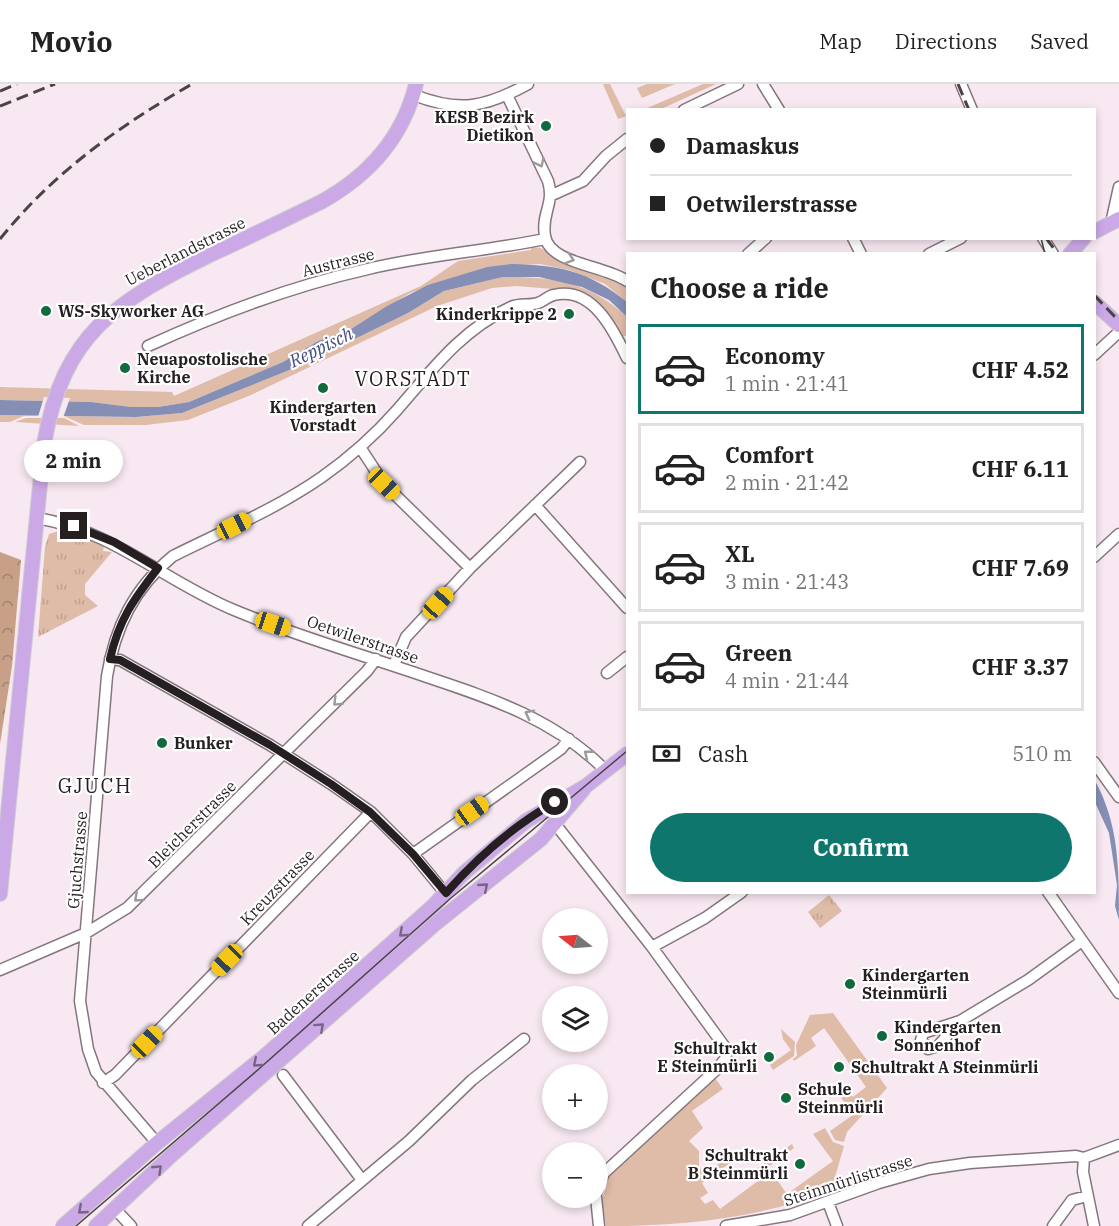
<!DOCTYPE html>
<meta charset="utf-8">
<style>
body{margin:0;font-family:"IBM Plex Serif",serif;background:#f2f2f2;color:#222;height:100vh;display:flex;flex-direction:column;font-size:22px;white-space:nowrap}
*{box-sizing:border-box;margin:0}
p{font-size:20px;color:#767676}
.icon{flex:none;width:33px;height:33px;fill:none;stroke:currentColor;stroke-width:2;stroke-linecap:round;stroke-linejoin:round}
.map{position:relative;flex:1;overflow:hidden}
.side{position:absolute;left:626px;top:168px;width:470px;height:642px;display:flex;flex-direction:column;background:#fff;border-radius:0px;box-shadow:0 3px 9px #0003}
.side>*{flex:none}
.hud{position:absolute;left:626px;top:24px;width:470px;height:132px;border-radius:0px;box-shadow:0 3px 9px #0003;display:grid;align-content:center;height:132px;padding:0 24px;background:#fff}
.needle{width:39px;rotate:287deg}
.fabs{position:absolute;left:542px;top:824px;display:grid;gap:12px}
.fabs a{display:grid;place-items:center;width:66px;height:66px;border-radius:50%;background:#fff;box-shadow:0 3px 9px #0003;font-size:30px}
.end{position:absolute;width:27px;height:27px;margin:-14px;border:8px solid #251f22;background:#fff;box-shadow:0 0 0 3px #fff}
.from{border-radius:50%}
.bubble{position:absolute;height:42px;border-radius:21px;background:#fff;box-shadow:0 3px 9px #0003;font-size:20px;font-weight:800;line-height:42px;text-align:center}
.car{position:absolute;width:18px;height:36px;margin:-18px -9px;border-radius:8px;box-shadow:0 0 4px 2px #0007;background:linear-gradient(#f5c518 24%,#345 0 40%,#f5c518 0 76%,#345 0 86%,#f5c518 0)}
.hud b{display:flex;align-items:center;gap:21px;height:57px;font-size:22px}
.hud b+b{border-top:2px solid #e0e0e0}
.hud i{width:15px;height:15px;background:#222}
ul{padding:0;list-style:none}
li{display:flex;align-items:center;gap:18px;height:90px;margin:0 12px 9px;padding:0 12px;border:3px solid #e0e0e0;border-radius:0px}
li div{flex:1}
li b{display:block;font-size:22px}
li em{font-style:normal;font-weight:800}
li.selected{border-color:#0f766e}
li>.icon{width:54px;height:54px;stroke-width:1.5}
h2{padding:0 24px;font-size:27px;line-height:72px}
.pay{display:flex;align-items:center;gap:15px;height:66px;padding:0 24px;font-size:22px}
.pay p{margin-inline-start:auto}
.primary-button{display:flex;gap:12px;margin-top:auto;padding:12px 24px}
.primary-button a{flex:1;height:69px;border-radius:36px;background:#0f766e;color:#fff;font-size:24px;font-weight:800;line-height:69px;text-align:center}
header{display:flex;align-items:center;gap:36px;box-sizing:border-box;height:84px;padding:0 30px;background:#fff;border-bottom:2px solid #e0e0e0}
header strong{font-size:28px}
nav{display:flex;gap:33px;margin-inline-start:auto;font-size:21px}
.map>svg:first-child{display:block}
</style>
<header>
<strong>Movio</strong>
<nav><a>Map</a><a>Directions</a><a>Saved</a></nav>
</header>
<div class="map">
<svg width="1119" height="1142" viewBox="0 0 1119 1142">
<defs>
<pattern id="forest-crowns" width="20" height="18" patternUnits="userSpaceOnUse" patternTransform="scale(1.5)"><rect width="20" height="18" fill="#c89f87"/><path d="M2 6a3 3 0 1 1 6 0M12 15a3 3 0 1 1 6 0" fill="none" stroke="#a2816e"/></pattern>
<pattern id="park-tufts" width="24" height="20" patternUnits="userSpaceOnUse" patternTransform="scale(1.5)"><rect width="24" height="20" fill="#dfbca8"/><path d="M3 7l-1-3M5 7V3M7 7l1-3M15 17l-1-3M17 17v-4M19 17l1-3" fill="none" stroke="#bfa190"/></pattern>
</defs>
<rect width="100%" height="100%" fill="#f8e8f1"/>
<path fill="#dfbca8" d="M 603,0 L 610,0 L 626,32 L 618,35 Z
M 647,0 L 675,0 L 642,14 L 637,4 Z
M 703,0 L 716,0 L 661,25 L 645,25 Z
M 531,163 L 541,164 L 559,177 L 592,185 L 627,201 L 627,218 L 605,200 L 569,186 L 540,180 L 487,183 L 410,209 L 348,247 L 318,257 L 283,278 L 189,318 L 158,323 L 131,323 L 91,318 L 0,316 L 0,303 L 172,308 L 174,312 L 421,202 L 458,177 L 531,166 Z
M 503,193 C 552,192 590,198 627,233 L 627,252 L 622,252 L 610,232 L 596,219 L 564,206 L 517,202 L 492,204 L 437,222 L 251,311 L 188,336 L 146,341 L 84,341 L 64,332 L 26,331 L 10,338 L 0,338 L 0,331 L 136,333 L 182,329 L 297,283 L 408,229 L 444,207 Z
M 26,334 L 64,334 L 79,342 L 15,338 Z
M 833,929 L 887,1004 L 847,1048 L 844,1058 L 835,1056 L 830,1047 L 853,1031 L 840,1012 L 848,1006 L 853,1013 L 866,1003 L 824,944 L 811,954 L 816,962 L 794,977 L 793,975 L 797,972 L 796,961 L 810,931 Z
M 781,945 L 795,958 L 794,972 L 773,986 L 770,981 L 791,966 L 783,955 Z
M 715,994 L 723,1005 L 692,1027 L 703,1044 L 689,1057 L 699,1067 L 699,1084 L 708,1087 L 738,1067 L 749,1073 L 756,1069 L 759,1073 L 747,1080 L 740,1072 L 702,1099 L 708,1109 L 700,1114 L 705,1120 L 713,1116 L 720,1125 L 758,1097 L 752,1088 L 792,1060 L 794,1064 L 768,1083 L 787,1110 L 833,1077 L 813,1050 L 825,1044 L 833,1058 L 844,1062 L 831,1107 C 758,1134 683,1142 606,1142 L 602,1116 L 609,1093 Z"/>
<path fill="url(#forest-crowns)" d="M 0,468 L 21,476 L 12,582 L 0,660 Z"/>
<path fill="url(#park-tufts)" d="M 62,446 L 104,462 L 103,467 L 112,468 L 85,500 L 85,511 L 98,522 L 38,553 L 45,463 L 49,450 Z
M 829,811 L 842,827 L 820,844 L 808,828 Z"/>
<path fill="#858fb6" d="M 511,180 C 559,181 589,187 627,218 L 627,233 L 609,216 L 582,203 L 539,193 L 503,193 L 444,207 L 408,229 L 297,283 L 182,329 L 136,333 L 0,331 L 0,316 L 91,318 L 131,323 L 158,323 L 189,318 L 283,278 L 318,257 L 348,247 L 387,222 L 428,201 L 487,183 Z
M 1094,695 C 1119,739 1119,784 1119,836 L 1115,822 L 1117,801 L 1109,749 L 1094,716 Z"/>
<path fill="#f8e8f1" d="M 44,313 L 70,314 L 63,334 L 38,333 Z"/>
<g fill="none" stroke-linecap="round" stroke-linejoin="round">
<g stroke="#84767e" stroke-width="13">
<path id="minor" d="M 763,0 L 779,26
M 961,0 L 972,26
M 414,11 C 460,29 486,23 528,0
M 507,11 L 548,97 C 555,120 541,129 545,152 C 549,180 604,181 627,197
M 684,26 L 738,0
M 552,111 L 583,97 L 606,72 L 627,55
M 1111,139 L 1119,103
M 853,154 L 861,170
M 1043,154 L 1053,170
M 748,170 L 766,154
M 929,170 L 961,154
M 148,262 C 218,230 292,202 368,185 C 426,171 487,167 545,155
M 1094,271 L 1119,248
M 360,363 L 384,400 L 470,484
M 535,421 L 627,524
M 37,434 C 114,447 164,497 234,526 C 296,552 363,571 427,593 C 493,615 556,636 606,687
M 1094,473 L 1119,450
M 110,575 L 120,576 L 270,661 L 331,700 L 371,728 L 413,770 L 445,809
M 394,581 L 406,553 L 470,484 L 580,378
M 607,589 L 627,573
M 1094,678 L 1119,713
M 556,741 L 652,863 L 727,966 L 725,975 L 717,985 L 604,1089 L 597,1107
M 413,770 L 561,665 L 569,655
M 1048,808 L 1119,909
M 652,863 L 705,834 L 742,808
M 0,886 L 86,849 L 127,824 L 367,587 L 376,575
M 960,937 L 1028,896 L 1082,857
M 960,937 L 938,962 L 928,965 L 921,956 L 923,949 Z
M 283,991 L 362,1096
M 103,999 L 115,991 L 371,728
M 157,1059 L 96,988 L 88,965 L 80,917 L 107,592 C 115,543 134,504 173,472 C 223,447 276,425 322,393 C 349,374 375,351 397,326 C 431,287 462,245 511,223 C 520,219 529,222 538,219 C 544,217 548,212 554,211 C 593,202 614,247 627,274
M 1084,1074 L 1083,1088 L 1094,1142
M 596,1113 L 599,1142
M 828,1118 L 837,1142
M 115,1125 L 131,1142
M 308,1142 L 409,1057 L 472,996 L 524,955
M 726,1142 L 790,1131 L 879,1099 L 929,1085 L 970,1079 L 1076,1072 L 1084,1074 L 1119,1061
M 1053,1142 L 1072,1116 L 1087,1112"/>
</g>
<g stroke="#cfcece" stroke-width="16">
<path id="major" d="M 1094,148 L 1119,135
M 1070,170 L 1084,154
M 1094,218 L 1119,241
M 0,810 L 44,360 C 63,250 116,217 210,171 C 247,154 284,136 321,118 C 368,92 403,54 416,0
M 63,1142 L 157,1059 L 266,971 L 433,822 L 464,789 L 526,737 L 586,702 L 627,670
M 96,1142 L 174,1069 L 435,840 L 541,755 L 583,706"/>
</g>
<use href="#minor" stroke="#fff" stroke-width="10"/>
<use href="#major" stroke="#cba9e6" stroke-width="14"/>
<path stroke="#4b4347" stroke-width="1.5" d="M 1041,154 L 1045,170
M 76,1142 L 260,984 L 451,814 L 627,667"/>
<path stroke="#4b4347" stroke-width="3" stroke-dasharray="12 6" stroke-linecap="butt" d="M 958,0 L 969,26
M 0,7 L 17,0
M 0,22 L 55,0
M 1046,154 L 1058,170
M 0,155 C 53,89 119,42 192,0
M 1094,211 L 1119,237"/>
</g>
<defs><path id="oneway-chevron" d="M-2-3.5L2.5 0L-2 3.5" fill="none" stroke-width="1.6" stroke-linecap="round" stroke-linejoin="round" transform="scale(1.5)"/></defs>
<g stroke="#9d9a9c">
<use href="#oneway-chevron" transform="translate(540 79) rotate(64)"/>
<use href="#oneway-chevron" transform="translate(570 175) rotate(18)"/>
<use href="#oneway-chevron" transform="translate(337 618) rotate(135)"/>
<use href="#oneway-chevron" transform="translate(529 630) rotate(-153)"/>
<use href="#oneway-chevron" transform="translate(588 670) rotate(-141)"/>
<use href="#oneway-chevron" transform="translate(138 814) rotate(138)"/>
</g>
<g stroke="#786484">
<use href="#oneway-chevron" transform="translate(484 803) rotate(-41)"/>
<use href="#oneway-chevron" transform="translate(403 849) rotate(138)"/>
<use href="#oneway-chevron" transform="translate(320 943) rotate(-42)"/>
<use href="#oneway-chevron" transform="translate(257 979) rotate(139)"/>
<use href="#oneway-chevron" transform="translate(158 1085) rotate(-44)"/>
<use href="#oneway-chevron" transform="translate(82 1126) rotate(139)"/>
</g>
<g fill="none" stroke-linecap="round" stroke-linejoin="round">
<path stroke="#251f22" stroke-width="8" d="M 74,442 L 114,458 L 158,484 C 134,515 119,535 110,575 L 120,576 L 270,661 L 331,700 L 370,728 L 413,770 L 446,809 C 476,775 515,741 555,718"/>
</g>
<g fill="#106a3e" stroke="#fff" stroke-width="2">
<circle cx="546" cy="42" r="6"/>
<circle cx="46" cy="227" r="6"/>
<circle cx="569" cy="230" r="6"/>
<circle cx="125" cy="284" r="6"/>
<circle cx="323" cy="304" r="6"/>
<circle cx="162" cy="659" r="6"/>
<circle cx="850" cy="900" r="6"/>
<circle cx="882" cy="952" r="6"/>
<circle cx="769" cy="973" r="6"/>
<circle cx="839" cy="983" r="6"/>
<circle cx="786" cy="1014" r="6"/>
<circle cx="800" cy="1080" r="6"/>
</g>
<g text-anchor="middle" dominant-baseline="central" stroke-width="4.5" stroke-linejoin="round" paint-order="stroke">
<g font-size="16" font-weight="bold" fill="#251f22" stroke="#fff" text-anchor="start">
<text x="534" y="33" text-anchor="end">KESB Bezirk<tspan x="534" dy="18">Dietikon</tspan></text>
<text x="58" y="227">WS-Skyworker AG</text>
<text x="557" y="230" text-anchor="end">Kinderkrippe 2</text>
<text x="137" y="275">Neuapostolische<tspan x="137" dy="18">Kirche</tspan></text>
<text x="323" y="323" text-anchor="middle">Kindergarten<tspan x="323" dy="18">Vorstadt</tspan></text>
<text x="174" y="659">Bunker</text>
<text x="862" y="891">Kindergarten<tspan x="862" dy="18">Steinmürli</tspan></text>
<text x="894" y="943">Kindergarten<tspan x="894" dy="18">Sonnenhof</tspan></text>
<text x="757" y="964" text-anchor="end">Schultrakt<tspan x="757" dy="18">E Steinmürli</tspan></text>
<text x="851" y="983">Schultrakt A Steinmürli</text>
<text x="798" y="1005">Schule<tspan x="798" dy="18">Steinmürli</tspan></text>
<text x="788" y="1071" text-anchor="end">Schultrakt<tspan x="788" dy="18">B Steinmürli</tspan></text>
</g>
<g font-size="16" fill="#251f22" stroke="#fff">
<text transform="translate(185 167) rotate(-27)">Ueberlandstrasse</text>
<text transform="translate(338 178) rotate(-14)">Austrasse</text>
<text transform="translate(363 555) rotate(19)">Oetwilerstrasse</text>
<text transform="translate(192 740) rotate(-45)">Bleicherstrasse</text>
<text transform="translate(77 776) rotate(-85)">Gjuchstrasse</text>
<text transform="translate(277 803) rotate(-46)">Kreuzstrasse</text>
<text transform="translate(313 908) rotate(-42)">Badenerstrasse</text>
<text transform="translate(848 1096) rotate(-18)">Steinmürlistrasse</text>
</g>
<g font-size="18" font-style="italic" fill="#414c81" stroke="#fff">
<text transform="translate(321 263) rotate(-26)">Reppisch</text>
</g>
<g font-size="20" letter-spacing="1.5" fill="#251f22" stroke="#fff">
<text x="413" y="294">VORSTADT</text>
<text x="95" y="701">GJUCH</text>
</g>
</g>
</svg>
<div class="fabs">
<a><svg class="needle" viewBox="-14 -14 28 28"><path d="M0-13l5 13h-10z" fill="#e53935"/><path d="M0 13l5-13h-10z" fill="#767676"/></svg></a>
<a><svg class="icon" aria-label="layers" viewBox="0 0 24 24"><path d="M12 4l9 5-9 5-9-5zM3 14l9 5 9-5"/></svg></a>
<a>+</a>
<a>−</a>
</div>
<i class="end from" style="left:555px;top:718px"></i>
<i class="end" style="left:74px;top:442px"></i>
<div class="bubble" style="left:24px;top:356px;width:99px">2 min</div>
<i class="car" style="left:384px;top:400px;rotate:134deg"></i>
<i class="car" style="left:234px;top:442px;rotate:63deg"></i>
<i class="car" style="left:438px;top:519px;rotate:42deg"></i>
<i class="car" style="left:273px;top:540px;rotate:108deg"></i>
<i class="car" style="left:472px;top:727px;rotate:55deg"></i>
<i class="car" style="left:227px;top:876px;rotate:224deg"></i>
<i class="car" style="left:147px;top:958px;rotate:44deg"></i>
<div class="hud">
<b><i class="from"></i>Damaskus</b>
<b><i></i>Oetwilerstrasse</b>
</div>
<section class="side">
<h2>Choose a ride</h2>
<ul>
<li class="selected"><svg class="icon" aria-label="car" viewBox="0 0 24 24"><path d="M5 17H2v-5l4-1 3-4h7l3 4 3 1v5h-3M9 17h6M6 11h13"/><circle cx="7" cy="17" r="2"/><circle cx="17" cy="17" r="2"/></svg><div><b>Economy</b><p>1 min · 21:41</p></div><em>CHF 4.52</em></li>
<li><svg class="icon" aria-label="car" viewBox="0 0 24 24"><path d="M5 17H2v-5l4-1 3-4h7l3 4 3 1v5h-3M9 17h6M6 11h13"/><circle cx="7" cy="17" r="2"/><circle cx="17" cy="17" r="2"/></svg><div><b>Comfort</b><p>2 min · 21:42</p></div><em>CHF 6.11</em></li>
<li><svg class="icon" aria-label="car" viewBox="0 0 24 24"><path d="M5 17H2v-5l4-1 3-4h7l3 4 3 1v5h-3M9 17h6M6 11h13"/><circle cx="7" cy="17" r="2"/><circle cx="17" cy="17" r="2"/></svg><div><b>XL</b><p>3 min · 21:43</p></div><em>CHF 7.69</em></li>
<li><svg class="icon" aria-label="car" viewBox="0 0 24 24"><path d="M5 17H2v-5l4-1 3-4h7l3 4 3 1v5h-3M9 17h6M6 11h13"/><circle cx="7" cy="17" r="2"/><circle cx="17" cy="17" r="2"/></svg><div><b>Green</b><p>4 min · 21:44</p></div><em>CHF 3.37</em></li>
</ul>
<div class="pay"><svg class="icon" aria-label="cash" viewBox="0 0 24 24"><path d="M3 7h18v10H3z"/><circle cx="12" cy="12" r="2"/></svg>Cash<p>510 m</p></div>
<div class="primary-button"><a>Confirm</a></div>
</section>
</div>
